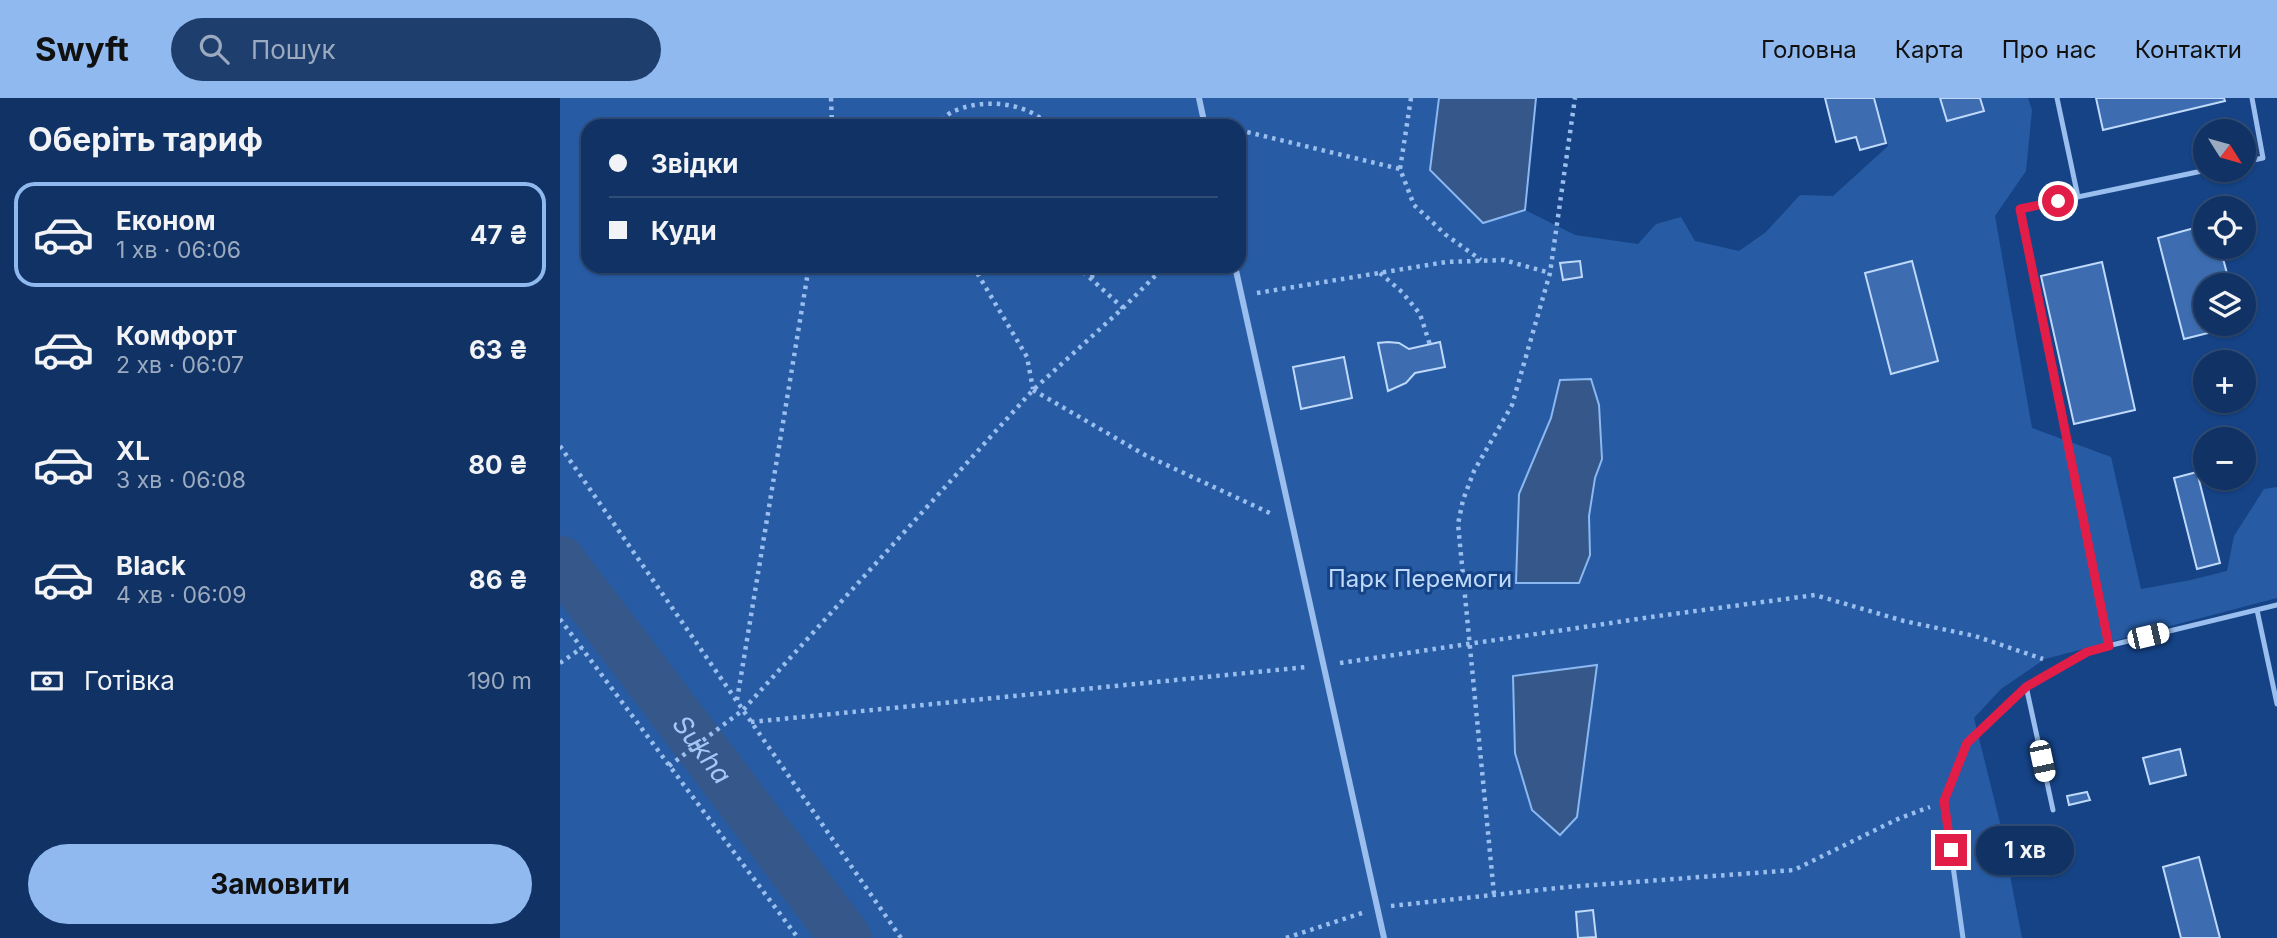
<!DOCTYPE html>
<html lang="uk">
<meta charset="utf-8">
<style>
body{margin:0;font-family:Inter,sans-serif;background:#1e3e6d;color:#f1f3f6;height:100vh;display:flex;flex-direction:column;font-size:26px;white-space:nowrap}
*{box-sizing:border-box;margin:0}
p{font-size:23px;color:#9caabf}
.icon{flex:none;width:38px;height:38px;fill:none;stroke:currentColor;stroke-width:2;stroke-linecap:round;stroke-linejoin:round}
.map{position:relative;flex:1;overflow:hidden}
.side{display:flex;flex-direction:column;background:#103264;width:560px}
.side>*{flex:none}
.hud{position:absolute;left:21px;top:21px;width:665px;height:154px;border-radius:21px;box-shadow:0 2px 5px #0004,0 0 0 2px #304d78;display:grid;align-content:center;height:154px;padding:0 28px;background:#103264}
.needle{width:46px;rotate:127deg}
.tools{position:absolute;left:1633px;top:21px;display:grid;gap:14px}
.tools a{display:grid;place-items:center;width:63px;height:63px;border-radius:50%;background:#103264;box-shadow:0 2px 5px #0004,0 0 0 2px #304d78;font-size:35px}
.end{position:absolute;width:32px;height:32px;margin:-16px;border:9px solid #e11d48;background:#fff;box-shadow:0 0 0 4px #fff}
.from{border-radius:50%}
.bubble{position:absolute;height:49px;border-radius:24px;background:#103264;box-shadow:0 2px 5px #0004,0 0 0 2px #304d78;font-size:23px;font-weight:700;line-height:49px;text-align:center}
.car{position:absolute;width:21px;height:42px;margin:-21px -10px;border-radius:9px;box-shadow:0 0 5px 2px #0007;background:linear-gradient(#fff 24%,#345 0 40%,#fff 0 76%,#345 0 86%,#fff 0)}
.hud b{display:flex;align-items:center;gap:24px;height:66px;font-size:26px}
.hud b+b{border-top:2px solid #304d78}
.hud i{width:18px;height:18px;background:#f1f3f6}
ul{padding:0;list-style:none}
li{display:flex;align-items:center;gap:21px;height:105px;margin:0 14px 10px;padding:0 14px;border:4px solid transparent;border-radius:21px}
li div{flex:1}
li b{display:block;font-size:26px}
li em{font-style:normal;font-weight:700}
li.current{border-color:#90b9f0}
li>.icon{width:63px;height:63px;stroke-width:1.5}
h2{padding:0 28px;font-size:32px;line-height:84px}
.pay{display:flex;align-items:center;gap:18px;height:77px;padding:0 28px;font-size:26px}
.pay p{margin-inline-start:auto}
.button{display:flex;gap:14px;margin-top:auto;padding:14px 28px}
.button a{flex:1;height:80px;border-radius:42px;background:#90b9f0;color:#111;font-size:28px;font-weight:700;line-height:80px;text-align:center}
header{display:flex;align-items:center;gap:42px;box-sizing:border-box;height:98px;padding:0 35px;background:#90b9f0;color:#111}
header strong{font-size:33px}
nav{display:flex;gap:38px;margin-inline-start:auto;font-size:24px}
.search{width:490px;height:63px;background:#1e3e6d;display:flex;align-items:center;gap:18px;box-sizing:border-box;padding:0 24px;border-radius:38px;color:#9caabf;font-size:26px}
main{display:flex;flex:1;min-height:0}
.map>svg:first-child{display:block}
</style>
<header>
<strong>Swyft</strong>
<div class="search"><svg class="icon" aria-label="search" viewBox="0 0 24 24"><circle cx="10" cy="10" r="6"/><path d="M15 15l6 6"/></svg>Пошук</div>
<nav><a>Головна</a><a>Карта</a><a>Про нас</a><a>Контакти</a></nav>
</header>
<main>
<section class="side">
<h2>Оберіть тариф</h2>
<ul>
<li class="current"><svg class="icon" aria-label="car" viewBox="0 0 24 24"><path d="M5 17H2v-5l4-1 3-4h7l3 4 3 1v5h-3M9 17h6M6 11h13"/><circle cx="7" cy="17" r="2"/><circle cx="17" cy="17" r="2"/></svg><div><b>Економ</b><p>1 хв · 06:06</p></div><em>47 ₴</em></li>
<li><svg class="icon" aria-label="car" viewBox="0 0 24 24"><path d="M5 17H2v-5l4-1 3-4h7l3 4 3 1v5h-3M9 17h6M6 11h13"/><circle cx="7" cy="17" r="2"/><circle cx="17" cy="17" r="2"/></svg><div><b>Комфорт</b><p>2 хв · 06:07</p></div><em>63 ₴</em></li>
<li><svg class="icon" aria-label="car" viewBox="0 0 24 24"><path d="M5 17H2v-5l4-1 3-4h7l3 4 3 1v5h-3M9 17h6M6 11h13"/><circle cx="7" cy="17" r="2"/><circle cx="17" cy="17" r="2"/></svg><div><b>XL</b><p>3 хв · 06:08</p></div><em>80 ₴</em></li>
<li><svg class="icon" aria-label="car" viewBox="0 0 24 24"><path d="M5 17H2v-5l4-1 3-4h7l3 4 3 1v5h-3M9 17h6M6 11h13"/><circle cx="7" cy="17" r="2"/><circle cx="17" cy="17" r="2"/></svg><div><b>Black</b><p>4 хв · 06:09</p></div><em>86 ₴</em></li>
</ul>
<div class="pay"><svg class="icon" aria-label="cash" viewBox="0 0 24 24"><path d="M3 7h18v10H3z"/><circle cx="12" cy="12" r="2"/></svg>Готівка<p>190 m</p></div>
<div class="button"><a>Замовити</a></div>
</section>
<div class="map">
<svg width="1717" height="840" viewBox="0 0 1717 840">
<rect width="100%" height="100%" fill="#154386"/>
<path fill="#275ca5" fill-rule="evenodd" d="M 0,0 L 879,0 L 870,72 L 922,125 L 965,112 L 1015,137 L 1078,146 L 1096,126 L 1121,119 L 1135,143 L 1179,153 L 1206,134 L 1240,97 L 1273,98 L 1328,48 L 1315,0 L 1468,0 L 1472,12 L 1466,73 L 1435,118 L 1472,330 L 1551,359 L 1581,491 L 1631,482 L 1667,473 L 1674,438 L 1704,391 L 1717,389 L 1717,500 L 1485,561 L 1441,591 L 1414,620 L 1440,725 L 1462,840 L 0,840 ZM 28,28 L 679,28 L 679,168 L 28,168 Z"/>
<path fill="#355789" stroke="#8bb8f1" stroke-width="2" d="M 879,0 L 976,0 L 965,112 L 923,125 L 870,72 Z
M 1031,281 L 1039,307 L 1042,361 L 1035,380 L 1029,418 L 1030,457 L 1019,485 L 956,485 L 959,396 L 991,320 L 1000,282 Z
M 1037,567 L 1017,719 L 1000,737 L 972,712 L 955,655 L 953,578 Z"/>
<g fill="none" stroke-linecap="round" stroke-linejoin="round">
<path stroke="#355789" stroke-width="51" id="s1" d="M 0,463 L 286,840"/>
</g>
<path fill="#3d6db0" stroke="#bfd9fa" stroke-width="2" d="M 1265,0 L 1314,0 L 1326,45 L 1300,52 L 1296,39 L 1276,44 Z
M 1380,0 L 1420,0 L 1424,13 L 1387,23 Z
M 1536,0 L 1664,0 L 1665,3 L 1543,32 Z
M 1645,127 L 1645,149 L 1660,149 L 1670,187 L 1645,187 L 1645,226 L 1680,227 L 1624,241 L 1598,140 Z
M 1020,163 L 1022,179 L 1003,182 L 1000,165 Z
M 1352,163 L 1378,263 L 1331,276 L 1305,175 Z
M 1542,164 L 1575,312 L 1514,326 L 1481,178 Z
M 828,244 L 839,245 L 849,251 L 880,244 L 885,269 L 855,275 L 846,285 L 828,293 L 818,245 Z
M 784,259 L 792,300 L 741,311 L 733,269 Z
M 1637,374 L 1660,465 L 1637,471 L 1614,380 Z
M 1620,651 L 1626,677 L 1590,686 L 1583,660 Z
M 1527,694 L 1530,702 L 1509,707 L 1507,698 Z
M 1639,759 L 1660,840 L 1621,840 L 1603,769 Z
M 1033,812 L 1036,839 L 1018,840 L 1016,814 Z"/>
<g fill="none" stroke-linecap="round" stroke-linejoin="round">
<path stroke="#9abeee" stroke-width="4.5" stroke-dasharray="3.5 5" stroke-linecap="butt" d="M 271,0 L 272,28
M 851,0 L 840,71 L 854,107 L 886,137 L 921,162
M 375,28 C 381,24 386,17 392,14 C 421,0 467,3 489,28
M 679,32 L 840,71
M 413,168 L 467,259 L 473,291
M 517,168 L 563,210
M 820,175 L 842,194 L 860,216 L 870,247
M 532,180 L 533,168
M 697,195 L 886,164 L 944,162 L 990,175
M 473,292 L 585,357 L 714,417
M 0,348 L 341,840
M 0,521 L 238,840
M 0,565 L 22,550
M 780,565 L 1091,519 L 1255,497 L 1344,523 L 1415,538 L 1483,561
M 177,602 L 249,168
M 191,624 L 747,569
M 109,668 L 183,612 L 473,292 L 563,210 L 605,168
M 934,796 L 898,426 L 903,402 L 914,373 L 952,307 L 990,175 L 1015,0
M 831,808 L 1007,789 L 1234,772 L 1340,720 L 1370,709
M 726,840 L 802,815"/>
<path stroke="#9abeee" stroke-width="5" d="M 1497,0 L 1518,99
M 1684,64 L 1703,60 L 1692,0
M 1697,512 L 1717,606
M 1549,548 L 1460,111 L 1647,72
M 1466,588 L 1493,712
M 1403,840 L 1384,703 L 1407,645 L 1466,588 L 1527,553 L 1717,507"/>
<path stroke="#9abeee" stroke-width="6" d="M 639,0 L 645,28
M 675,168 L 824,840"/>
</g>
<g fill="none" stroke-linecap="round" stroke-linejoin="round">
<path stroke="#e11d48" stroke-width="9" d="M 1391,752 L 1384,703 L 1407,645 L 1466,589 L 1527,554 L 1549,548 L 1460,111 L 1498,103"/>
</g>
<g text-anchor="middle" dominant-baseline="central" stroke-width="6" stroke-linejoin="round" paint-order="stroke">
<g font-size="24" fill="#bfd9fa" stroke="#154386">
<text x="860" y="480">Парк Перемоги</text>
</g>
<g font-size="26" font-style="italic" fill="#a5c8f6" stroke="#154386">
<text stroke="none"><textPath href="#s1" startOffset="236">Sukha</textPath></text>
</g>
</g>
</svg>
<div class="tools">
<a><svg class="needle" viewBox="-14 -14 28 28"><path d="M0-13l5 13h-10z" fill="#e53935"/><path d="M0 13l5-13h-10z" fill="#9caabf"/></svg></a>
<a><svg class="icon" aria-label="locate" viewBox="0 0 24 24"><circle cx="12" cy="12" r="6"/><path d="M12 2v4M12 18v4M2 12h4M18 12h4"/></svg></a>
<a><svg class="icon" aria-label="layers" viewBox="0 0 24 24"><path d="M12 4l9 5-9 5-9-5zM3 14l9 5 9-5"/></svg></a>
<a>+</a>
<a>−</a>
</div>
<i class="end from" style="left:1498px;top:103px"></i>
<i class="end" style="left:1391px;top:752px"></i>
<div class="bubble" style="left:1416px;top:728px;width:98px">1 хв</div>
<i class="car" style="left:1588px;top:538px;rotate:77deg"></i>
<i class="car" style="left:1482px;top:663px;rotate:168deg"></i>
<div class="hud">
<b><i class="from"></i>Звідки</b>
<b><i></i>Куди</b>
</div>
</div>
</main>
